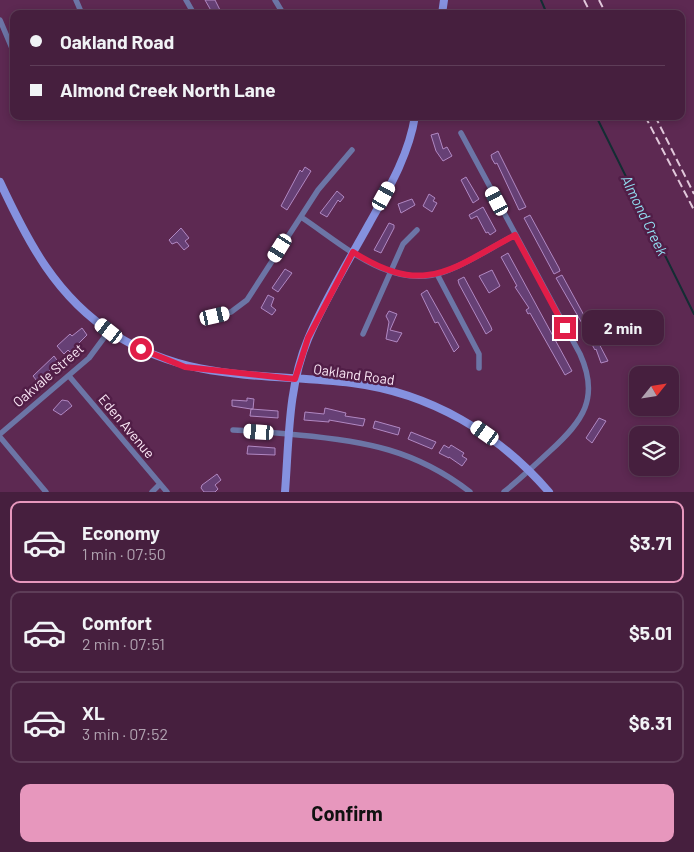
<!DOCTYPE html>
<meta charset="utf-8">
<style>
body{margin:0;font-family:Barlow,sans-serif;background:#502c49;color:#f1f3f6;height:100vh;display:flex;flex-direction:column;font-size:19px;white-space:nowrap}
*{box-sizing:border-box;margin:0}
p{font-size:16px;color:#b0a2b0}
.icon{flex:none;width:28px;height:28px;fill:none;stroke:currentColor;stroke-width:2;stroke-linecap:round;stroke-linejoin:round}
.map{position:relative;height:492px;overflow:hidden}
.panel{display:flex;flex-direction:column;background:#461f3e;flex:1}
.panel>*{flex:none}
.hud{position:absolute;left:10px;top:10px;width:675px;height:110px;border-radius:10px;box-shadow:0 2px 8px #0003,0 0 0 1px #5e3d58;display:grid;align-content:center;height:110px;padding:0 20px;background:#461f3e}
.needle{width:32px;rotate:60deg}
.tools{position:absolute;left:629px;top:366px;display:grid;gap:10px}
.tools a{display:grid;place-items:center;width:50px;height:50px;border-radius:10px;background:#461f3e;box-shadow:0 2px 8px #0003,0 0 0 1px #5e3d58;font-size:25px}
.end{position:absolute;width:22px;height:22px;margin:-11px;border:6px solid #e11d48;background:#fff;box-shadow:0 0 0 2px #fff}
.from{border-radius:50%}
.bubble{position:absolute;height:35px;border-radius:10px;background:#461f3e;box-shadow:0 2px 8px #0003,0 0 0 1px #5e3d58;font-size:16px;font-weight:700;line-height:35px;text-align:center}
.car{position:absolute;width:15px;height:30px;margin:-15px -8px;border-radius:6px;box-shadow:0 0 4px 1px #0007;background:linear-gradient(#fff 24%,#345 0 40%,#fff 0 76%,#345 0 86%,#fff 0)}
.hud b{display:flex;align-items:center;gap:18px;height:48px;font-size:19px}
.hud b+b{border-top:1px solid #5e3d58}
.hud i{width:12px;height:12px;background:#f1f3f6}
ul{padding:9px 0 0;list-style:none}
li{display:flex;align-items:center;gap:15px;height:82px;margin:0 10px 8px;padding:0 10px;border:2px solid #5e3d58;border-radius:10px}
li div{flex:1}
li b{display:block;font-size:19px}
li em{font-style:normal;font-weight:700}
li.on{border-color:#e797bd}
li>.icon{width:45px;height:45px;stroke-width:1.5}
.button{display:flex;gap:10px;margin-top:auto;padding:10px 20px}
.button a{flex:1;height:58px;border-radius:10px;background:#e797bd;color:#111;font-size:20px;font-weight:700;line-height:58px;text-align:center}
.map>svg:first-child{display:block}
</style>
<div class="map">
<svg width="694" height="492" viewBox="0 0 694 492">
<rect width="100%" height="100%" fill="#5d2952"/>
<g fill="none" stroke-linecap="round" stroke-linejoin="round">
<path stroke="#132d33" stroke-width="2" d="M 541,0 L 547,14
M 596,116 L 694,314"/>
</g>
<path fill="#664075" stroke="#b188c2" d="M 205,0 L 215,0 L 222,14 L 213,14 Z
M 438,133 L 443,149 L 447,147 L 452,156 L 443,161 L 436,151 L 431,135 Z
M 498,151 L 526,207 L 519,210 L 497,163 L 495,164 L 492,159 L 491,155 Z
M 305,167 L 311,171 L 287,210 L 281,206 L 300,170 L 302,172 Z
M 466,177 L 479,199 L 473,203 L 461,180 Z
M 337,191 L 344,197 L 340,202 L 338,200 L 327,217 L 320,213 Z
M 429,194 L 435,198 L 433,201 L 437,203 L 432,212 L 423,206 Z
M 412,199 L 415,205 L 401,213 L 398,204 Z
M 483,207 L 496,231 L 490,235 L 488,232 L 486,233 L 477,216 L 471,219 L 469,215 Z
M 530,215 L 559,268 L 560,271 L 554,274 L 524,218 Z
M 389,223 L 394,225 L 394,228 L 381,253 L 374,250 Z
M 181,228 L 189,238 L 185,241 L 189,246 L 184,250 L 177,242 L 172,244 L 169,240 Z
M 508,253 L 572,371 L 565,375 L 530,313 L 528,314 L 526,310 L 529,308 L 515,287 L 517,286 L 501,257 Z
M 285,269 L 292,273 L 278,292 L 272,288 Z
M 492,270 L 500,286 L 489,293 L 479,276 Z
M 562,275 L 592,330 L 587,332 L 556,278 Z
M 464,277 L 491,327 L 492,330 L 486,334 L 459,284 L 458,280 Z
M 427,290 L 459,347 L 454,352 L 438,322 L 435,323 L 421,294 Z
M 268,295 L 274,298 L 271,306 L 276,310 L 272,315 L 261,308 Z
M 389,311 L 397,314 L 390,330 L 402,333 L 397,342 L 386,339 L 389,322 L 386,316 Z
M 82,328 L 87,335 L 70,352 L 68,350 L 64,354 L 57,346 L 70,334 L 72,336 Z
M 596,338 L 608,361 L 601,363 L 596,349 L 595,350 L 590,341 Z
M 54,356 L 59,363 L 37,381 L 33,376 Z
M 247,398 L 254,399 L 253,409 L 251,409 L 278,411 L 278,418 L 250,416 L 251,409 L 232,406 L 232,400 L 247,401 Z
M 62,400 L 68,401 L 72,406 L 61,415 L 53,410 Z
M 325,408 L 346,413 L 345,416 L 365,419 L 363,426 L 329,420 L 329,422 L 304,420 L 305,412 L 324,414 Z
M 599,418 L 606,421 L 592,443 L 586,438 Z
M 375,421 L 400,428 L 398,435 L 373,428 Z
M 411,432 L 436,442 L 432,449 L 408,439 Z
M 444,445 L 449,448 L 451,445 L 464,453 L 462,456 L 467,459 L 462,466 L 449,457 L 449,458 L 439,453 Z
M 248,446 L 275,448 L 275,455 L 247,454 Z
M 217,474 L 221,480 L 215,485 L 218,489 L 215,492 L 204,492 L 201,488 L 202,485 Z"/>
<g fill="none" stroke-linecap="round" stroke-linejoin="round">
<path stroke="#6c75a6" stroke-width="5.5" d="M 76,0 L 82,14
M 186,0 L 194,14
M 275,0 L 281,10
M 0,20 L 14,53
M 461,133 L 580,354 C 600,398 583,421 550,451 C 535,465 520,479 504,492
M 301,217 C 342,244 391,291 444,272 C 469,263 492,247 515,235
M 437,274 L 479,354 L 479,368
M 205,318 L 231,312 L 247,300 L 318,190 L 352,150
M 363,334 L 403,244 L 417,230
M 69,376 L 167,492
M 233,430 C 254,431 276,433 298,435 C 365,441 416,450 470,492
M 0,434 L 89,358 L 109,331
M 0,437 L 46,492
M 152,492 L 160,484"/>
<path stroke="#8591df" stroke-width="8" d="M 442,14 L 444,0
M 0,182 C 28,242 56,297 114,334 C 190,383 267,373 352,383 C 430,393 498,433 549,492
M 285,492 C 289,441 288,386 308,339 C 325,299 348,262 369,224 C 388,190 409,155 415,116"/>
<path stroke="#e1c8db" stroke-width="2" stroke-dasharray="8 4" stroke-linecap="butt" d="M 584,0 L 591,14
M 599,0 L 606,14
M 645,116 L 694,210
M 655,116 L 694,194"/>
</g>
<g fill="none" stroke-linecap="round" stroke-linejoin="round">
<path stroke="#e11d48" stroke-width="6" d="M 141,349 L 185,367 L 295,379 L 308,338 L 353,252 C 424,297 450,270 515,235 L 565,328"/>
</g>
<g text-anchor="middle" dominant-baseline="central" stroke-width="5" stroke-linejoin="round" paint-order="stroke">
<g font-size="14" fill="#fce9f7" stroke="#511e47">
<text transform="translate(354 374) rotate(8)">Oakland Road</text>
<text transform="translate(48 375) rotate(-41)">Oakvale Street</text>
<text transform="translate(127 426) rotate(50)">Eden Avenue</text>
</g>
<g font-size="15" font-style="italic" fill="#92dff2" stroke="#511e47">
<text transform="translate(645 215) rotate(64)">Almond Creek</text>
</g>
</g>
</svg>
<div class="tools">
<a><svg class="needle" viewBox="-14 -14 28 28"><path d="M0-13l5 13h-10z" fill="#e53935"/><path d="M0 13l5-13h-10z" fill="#b0a2b0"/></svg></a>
<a><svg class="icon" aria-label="layers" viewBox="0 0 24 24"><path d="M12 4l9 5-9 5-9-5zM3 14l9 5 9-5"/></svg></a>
</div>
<i class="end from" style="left:141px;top:349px"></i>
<i class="end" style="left:565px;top:328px"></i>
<div class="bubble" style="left:582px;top:310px;width:82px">2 min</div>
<i class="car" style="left:384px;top:196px;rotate:29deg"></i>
<i class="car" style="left:497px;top:201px;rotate:332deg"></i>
<i class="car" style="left:280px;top:248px;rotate:212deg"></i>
<i class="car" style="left:215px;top:316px;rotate:77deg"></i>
<i class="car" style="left:109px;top:331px;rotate:308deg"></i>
<i class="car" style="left:259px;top:432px;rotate:274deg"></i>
<i class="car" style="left:485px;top:433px;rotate:305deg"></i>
<div class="hud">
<b><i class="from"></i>Oakland Road</b>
<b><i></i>Almond Creek North Lane</b>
</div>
</div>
<section class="panel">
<ul>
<li class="on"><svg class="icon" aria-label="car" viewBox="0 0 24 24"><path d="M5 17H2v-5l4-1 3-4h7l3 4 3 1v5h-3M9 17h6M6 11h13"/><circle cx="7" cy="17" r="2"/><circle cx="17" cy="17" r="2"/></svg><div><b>Economy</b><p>1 min · 07:50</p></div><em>$3.71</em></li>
<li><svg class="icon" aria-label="car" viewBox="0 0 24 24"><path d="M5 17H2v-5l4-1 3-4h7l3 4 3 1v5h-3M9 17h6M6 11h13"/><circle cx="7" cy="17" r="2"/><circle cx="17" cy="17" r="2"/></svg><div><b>Comfort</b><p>2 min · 07:51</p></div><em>$5.01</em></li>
<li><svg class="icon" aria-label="car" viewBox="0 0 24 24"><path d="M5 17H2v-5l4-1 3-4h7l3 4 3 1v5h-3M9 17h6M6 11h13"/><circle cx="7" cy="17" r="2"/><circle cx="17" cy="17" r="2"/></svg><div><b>XL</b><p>3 min · 07:52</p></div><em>$6.31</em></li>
</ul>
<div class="button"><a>Confirm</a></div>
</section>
